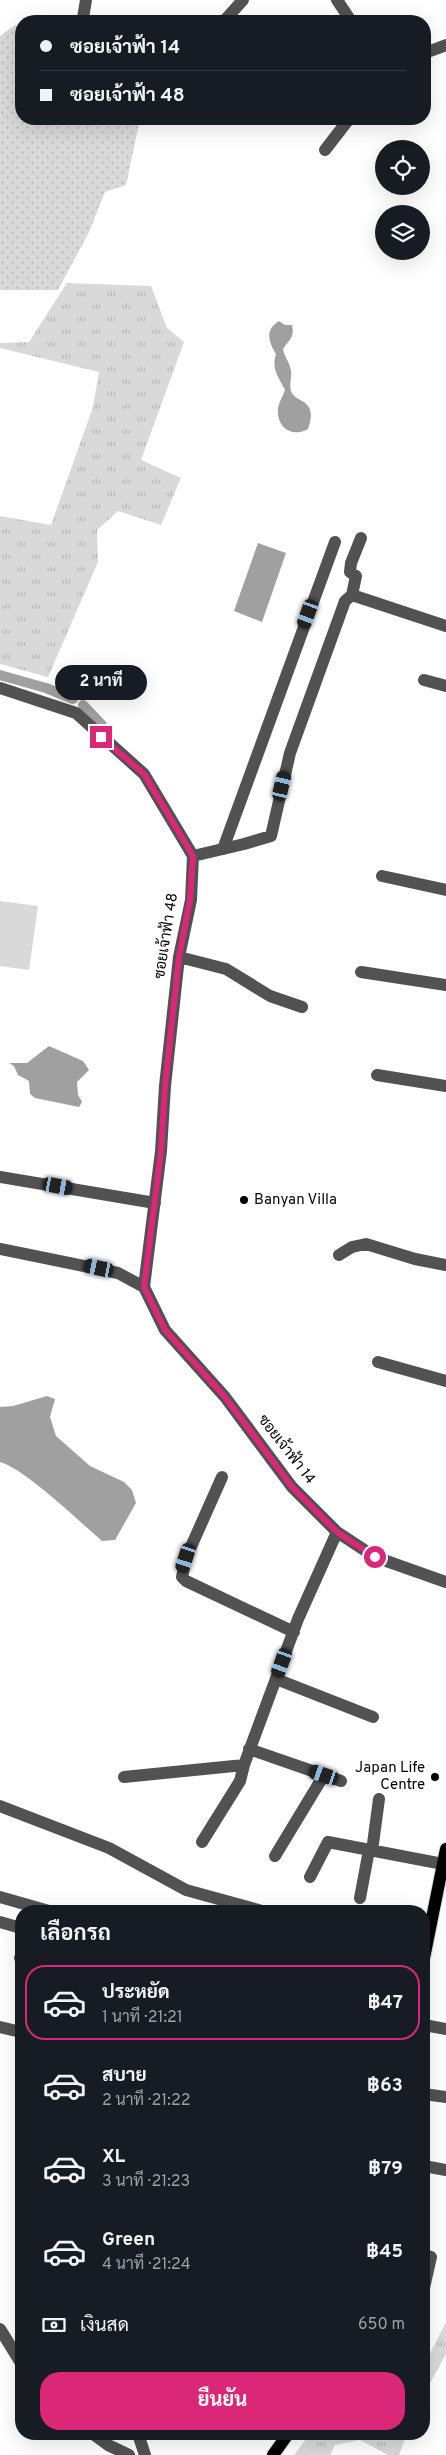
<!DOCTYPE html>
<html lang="th">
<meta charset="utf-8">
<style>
body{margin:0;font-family:Overpass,Sarabun,sans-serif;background:#242831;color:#f1f3f6;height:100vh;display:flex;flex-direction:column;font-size:19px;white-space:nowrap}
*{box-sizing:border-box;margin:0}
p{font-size:16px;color:#9ea1a6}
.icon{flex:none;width:28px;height:28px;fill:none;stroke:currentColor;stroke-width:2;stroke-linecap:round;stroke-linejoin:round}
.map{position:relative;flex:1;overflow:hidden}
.drawer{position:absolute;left:15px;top:1905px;width:415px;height:535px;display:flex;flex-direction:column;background:#171b24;border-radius:20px;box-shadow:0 5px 20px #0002}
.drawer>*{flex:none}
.guide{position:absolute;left:15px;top:15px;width:416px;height:110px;border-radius:20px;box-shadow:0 5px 20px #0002;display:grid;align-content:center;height:110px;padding:0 25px;background:#171b24}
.buttons{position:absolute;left:375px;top:140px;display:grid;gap:10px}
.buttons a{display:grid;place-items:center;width:55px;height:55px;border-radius:50%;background:#171b24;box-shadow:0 5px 20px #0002;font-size:25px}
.end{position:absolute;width:22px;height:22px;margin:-11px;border:6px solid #db2777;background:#fff;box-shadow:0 0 0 2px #fff}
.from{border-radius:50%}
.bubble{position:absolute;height:35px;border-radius:18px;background:#171b24;box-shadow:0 5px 20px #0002;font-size:16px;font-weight:700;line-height:35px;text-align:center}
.car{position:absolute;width:15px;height:30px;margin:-15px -8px;border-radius:6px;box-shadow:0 0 4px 1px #0007;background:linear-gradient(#222 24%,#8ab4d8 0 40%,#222 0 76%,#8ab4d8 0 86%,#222 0)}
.guide b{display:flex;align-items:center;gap:18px;height:48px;font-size:19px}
.guide b+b{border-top:1px solid #363941}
.guide i{width:12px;height:12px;background:#f1f3f6}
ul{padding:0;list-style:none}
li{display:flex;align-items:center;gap:15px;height:75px;margin:0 10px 8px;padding:0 15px;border:2px solid transparent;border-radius:20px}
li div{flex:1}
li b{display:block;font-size:19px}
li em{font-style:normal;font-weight:700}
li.current{border-color:#db2777}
li>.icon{width:45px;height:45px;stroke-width:1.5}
h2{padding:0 25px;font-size:22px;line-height:60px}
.pay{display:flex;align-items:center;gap:12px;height:55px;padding:0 25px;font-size:19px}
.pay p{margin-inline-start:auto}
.button{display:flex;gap:10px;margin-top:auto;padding:10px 25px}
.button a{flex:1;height:58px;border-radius:20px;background:#db2777;color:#fff;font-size:20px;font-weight:700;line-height:58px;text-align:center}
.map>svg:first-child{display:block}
</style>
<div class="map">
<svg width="446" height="2455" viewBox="0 0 446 2455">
<defs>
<pattern id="grass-tufts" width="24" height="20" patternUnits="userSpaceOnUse" patternTransform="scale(1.25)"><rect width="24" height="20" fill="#d9d9d9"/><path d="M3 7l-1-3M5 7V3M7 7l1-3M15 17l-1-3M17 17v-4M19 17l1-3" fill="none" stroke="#b8b8b8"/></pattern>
<pattern id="park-dots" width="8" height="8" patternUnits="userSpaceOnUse" patternTransform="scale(1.25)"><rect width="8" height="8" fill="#d9d9d9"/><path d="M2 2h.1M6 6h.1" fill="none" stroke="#b8b8b8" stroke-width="1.8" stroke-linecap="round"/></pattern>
</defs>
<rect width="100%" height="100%" fill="#fff"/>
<path fill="url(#grass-tufts)" d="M 67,283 L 151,286 L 167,328 L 184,342 L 141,460 L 181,478 L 161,525 L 118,511 L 97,530 L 98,562 L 48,677 L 0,664 L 0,516 L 51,525 L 93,407 L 99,372 L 0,348 L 0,343 L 29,342 Z
M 446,2322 L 446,2354 L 424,2394 L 424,2365 Z
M 310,2434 L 407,2434 L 399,2455 L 388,2455 L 360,2440 L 335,2445 L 330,2455 L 294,2455 Z"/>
<path fill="url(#park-dots)" d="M 15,25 L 21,28 L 21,119 L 140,119 L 126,185 L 105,192 L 89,232 L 58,290 L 0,290 L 0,36 Z"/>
<path fill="#d9d9d9" d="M 0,901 L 38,906 L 29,970 L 0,966 Z"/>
<path fill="#a0a0a0" d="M 279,321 L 285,325 L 292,325 C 295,337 289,340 283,349 C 284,357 290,362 291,371 C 292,377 289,385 291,391 C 295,404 319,397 308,429 C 292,438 276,428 278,408 C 279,402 283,396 285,390 C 279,377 271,370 276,354 C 269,343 264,330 279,321 Z
M 258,543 L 286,553 L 262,622 L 234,611 Z
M 49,1046 L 83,1061 L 89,1070 L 77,1082 L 78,1095 L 82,1102 L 79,1107 L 35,1098 L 30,1094 L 29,1081 L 18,1075 L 14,1066 L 9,1063 L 27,1063 Z
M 47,1396 L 55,1399 L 50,1417 L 56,1436 L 90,1466 L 124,1482 L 132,1490 L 136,1503 L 115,1540 L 102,1541 C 81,1523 24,1468 0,1462 L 0,1407 L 13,1406 Z"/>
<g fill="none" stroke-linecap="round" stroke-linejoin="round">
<path stroke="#a0a0a0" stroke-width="10" d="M 0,675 L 46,688 L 73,699
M 83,705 L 102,725"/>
<g stroke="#dbdbdb" stroke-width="14">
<path id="major" d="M 424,1958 L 446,1849
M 273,2455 L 288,2434"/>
</g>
<path stroke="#525252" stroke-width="12" d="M 337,0 L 351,21
M 83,18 L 86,0
M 224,21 L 243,0
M 425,53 L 446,45
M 325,150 L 349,119
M 352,595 L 356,576 L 350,572 L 351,563 L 361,538
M 424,680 L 446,686
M 0,688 L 76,713 L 144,774 L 193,856 L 191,900 L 179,957 L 165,1086 L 161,1151 L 144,1287
M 223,849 L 335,542
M 193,856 L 244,844 L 271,836 L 290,753 L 345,601 L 352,595 L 446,626
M 382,876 L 446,890
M 179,957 L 226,969 L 270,996 L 302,1007
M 361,972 L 446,985
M 377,1075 L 446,1086
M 0,1177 L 155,1203
M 0,1249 L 118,1273 L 144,1287
M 339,1255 L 352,1247 L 366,1244 L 415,1259 L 446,1265
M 144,1287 L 165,1330 L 225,1397 L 292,1487 L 337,1532 L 375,1557 L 446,1582
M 378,1362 L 446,1381
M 222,1477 L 186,1558 L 182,1577 L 186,1581 L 294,1632
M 276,1679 L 373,1717
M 249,1749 L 341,1781
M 124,1777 L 244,1765 L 298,1619 L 337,1532
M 0,1806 L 109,1848 L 186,1890 L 262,1911
M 202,1842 L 240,1781 L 244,1765
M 372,1851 L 379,1799
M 275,1856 L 324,1775
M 310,1877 L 328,1842 L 443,1864
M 0,1897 L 49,1911
M 360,1898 L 369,1850
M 0,1922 L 21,1928
M 20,1958 L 21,1958
M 424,2025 L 446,2029
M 0,2027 L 21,2032
M 424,2094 L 446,2097
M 424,2166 L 446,2170
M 424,2255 L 431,2257 L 424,2288
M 0,2329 L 21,2363
M 93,2434 L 108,2445 L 129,2455
M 138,2434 L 145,2455"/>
<use href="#major" stroke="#000" stroke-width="12"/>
</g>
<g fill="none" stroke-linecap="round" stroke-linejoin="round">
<path stroke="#db2777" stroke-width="6" d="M 101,737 L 144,774 L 193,856 L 190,900 L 179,957 L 165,1086 L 161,1151 L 144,1287 L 165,1330 L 225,1397 L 292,1487 L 337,1532 L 375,1557"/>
</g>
<g fill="#000" stroke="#fff" stroke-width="2">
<circle cx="244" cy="1200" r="5"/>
<circle cx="435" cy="1777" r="5"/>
</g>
<g text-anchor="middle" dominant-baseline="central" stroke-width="4.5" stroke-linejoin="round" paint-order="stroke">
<g font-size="15" fill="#000" stroke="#fff">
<text transform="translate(167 936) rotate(-81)">ซอยเจ้าฟ้า 48</text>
<text transform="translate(286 1450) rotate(52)">ซอยเจ้าฟ้า 14</text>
</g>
<g font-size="15" fill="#000" stroke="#fff" text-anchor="start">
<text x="254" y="1200">Banyan Villa</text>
<text x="425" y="1768" text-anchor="end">Japan Life<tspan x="425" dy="17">Centre</tspan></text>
</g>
</g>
</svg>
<div class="buttons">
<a><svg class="icon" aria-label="locate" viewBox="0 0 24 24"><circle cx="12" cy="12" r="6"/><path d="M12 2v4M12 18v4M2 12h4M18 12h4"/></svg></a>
<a><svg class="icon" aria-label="layers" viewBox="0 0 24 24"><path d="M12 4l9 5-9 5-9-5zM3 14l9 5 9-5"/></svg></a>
</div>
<i class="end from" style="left:375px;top:1557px"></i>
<i class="end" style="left:101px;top:737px"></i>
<div class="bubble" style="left:55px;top:665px;width:92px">2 นาที</div>
<i class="car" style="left:308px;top:614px;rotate:200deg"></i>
<i class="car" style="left:282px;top:786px;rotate:13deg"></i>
<i class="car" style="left:58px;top:1186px;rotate:100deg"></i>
<i class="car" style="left:99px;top:1268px;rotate:282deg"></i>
<i class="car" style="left:186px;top:1558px;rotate:198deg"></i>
<i class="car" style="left:282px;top:1663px;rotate:200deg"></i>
<i class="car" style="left:324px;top:1775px;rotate:289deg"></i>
<div class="guide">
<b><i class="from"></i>ซอยเจ้าฟ้า 14</b>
<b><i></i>ซอยเจ้าฟ้า 48</b>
</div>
<section class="drawer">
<h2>เลือกรถ</h2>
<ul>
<li class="current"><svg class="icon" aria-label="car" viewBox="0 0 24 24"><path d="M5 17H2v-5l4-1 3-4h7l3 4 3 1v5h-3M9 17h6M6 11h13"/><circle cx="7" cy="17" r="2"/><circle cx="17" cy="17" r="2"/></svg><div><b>ประหยัด</b><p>1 นาที · 21:21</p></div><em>฿47</em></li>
<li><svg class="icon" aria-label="car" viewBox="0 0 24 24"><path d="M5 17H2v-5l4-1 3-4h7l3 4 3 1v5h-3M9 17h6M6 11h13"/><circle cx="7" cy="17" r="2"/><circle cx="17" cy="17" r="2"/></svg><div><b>สบาย</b><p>2 นาที · 21:22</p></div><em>฿63</em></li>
<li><svg class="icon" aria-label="car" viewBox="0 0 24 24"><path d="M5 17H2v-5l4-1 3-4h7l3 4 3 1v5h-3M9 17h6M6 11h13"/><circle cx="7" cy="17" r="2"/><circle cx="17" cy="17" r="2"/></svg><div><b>XL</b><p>3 นาที · 21:23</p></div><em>฿79</em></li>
<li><svg class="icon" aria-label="car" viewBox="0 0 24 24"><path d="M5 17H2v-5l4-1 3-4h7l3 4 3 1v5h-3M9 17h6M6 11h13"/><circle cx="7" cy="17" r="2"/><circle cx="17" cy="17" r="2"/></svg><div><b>Green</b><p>4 นาที · 21:24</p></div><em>฿45</em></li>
</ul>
<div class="pay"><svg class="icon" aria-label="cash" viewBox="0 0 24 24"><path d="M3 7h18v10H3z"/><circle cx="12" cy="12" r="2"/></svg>เงินสด<p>650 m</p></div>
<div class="button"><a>ยืนยัน</a></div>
</section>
</div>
